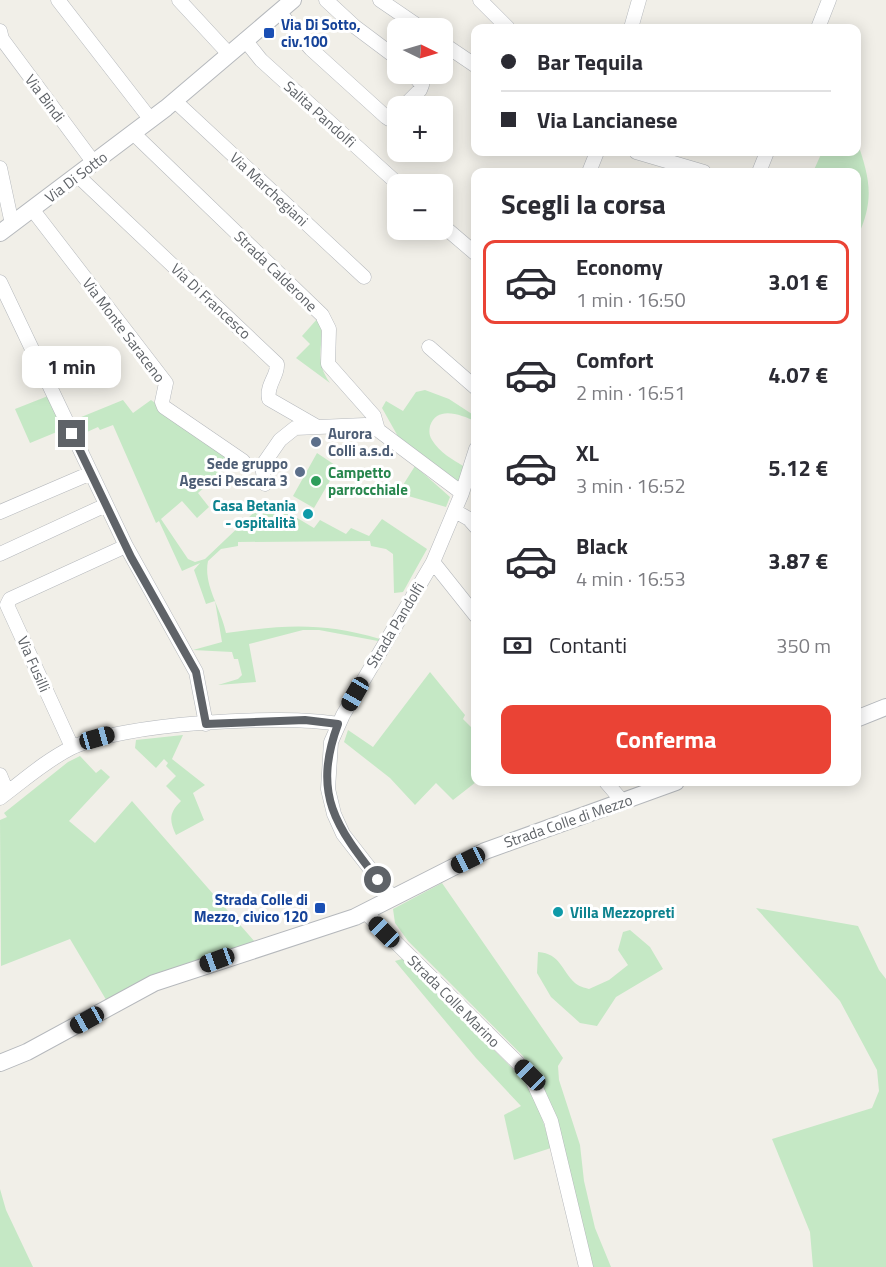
<!DOCTYPE html>
<html lang="it">
<meta charset="utf-8">
<style>
body{margin:0;font-family:"Titillium Web",sans-serif;background:#f7f7f7;color:#2b2b33;height:100vh;display:flex;flex-direction:column;font-size:22px;white-space:nowrap}
*{box-sizing:border-box;margin:0}
p{font-size:20px;color:#7c7c81}
.icon{flex:none;width:33px;height:33px;fill:none;stroke:currentColor;stroke-width:2;stroke-linecap:round;stroke-linejoin:round}
.map{position:relative;flex:1;overflow:hidden}
.sheet{position:absolute;left:471px;top:168px;width:390px;height:618px;display:flex;flex-direction:column;background:#fff;border-radius:12px;box-shadow:0 3px 15px #0003}
.sheet>*{flex:none}
.hud{position:absolute;left:471px;top:24px;width:390px;height:132px;border-radius:12px;box-shadow:0 3px 15px #0003;display:grid;align-content:center;height:132px;padding:0 30px;background:#fff}
.needle{width:39px;rotate:95deg}
.controls{position:absolute;left:387px;top:18px;display:grid;gap:12px}
.controls a{display:grid;place-items:center;width:66px;height:66px;border-radius:12px;background:#fff;box-shadow:0 3px 15px #0003;font-size:30px}
.end{position:absolute;width:27px;height:27px;margin:-14px;border:8px solid #5f6368;background:#fff;box-shadow:0 0 0 3px #fff}
.from{border-radius:50%}
.bubble{position:absolute;height:42px;border-radius:12px;background:#fff;box-shadow:0 3px 15px #0003;font-size:20px;font-weight:700;line-height:42px;text-align:center}
.car{position:absolute;width:18px;height:36px;margin:-18px -9px;border-radius:8px;box-shadow:0 0 4px 2px #0007;background:linear-gradient(#222 24%,#8ab4d8 0 40%,#222 0 76%,#8ab4d8 0 86%,#222 0)}
.hud b{display:flex;align-items:center;gap:21px;height:57px;font-size:22px}
.hud b+b{border-top:2px solid #e1e1e2}
.hud i{width:15px;height:15px;background:#2b2b33}
ul{padding:0;list-style:none}
li{display:flex;align-items:center;gap:18px;height:84px;margin:0 12px 9px;padding:0 18px;border:3px solid transparent;border-radius:12px}
li div{flex:1}
li b{display:block;font-size:22px}
li em{font-style:normal;font-weight:700}
li.active{border-color:#ea4335}
li>.icon{width:54px;height:54px;stroke-width:1.5}
h2{padding:0 30px;font-size:27px;line-height:72px}
.pay{display:flex;align-items:center;gap:15px;height:66px;padding:0 30px;font-size:22px}
.pay p{margin-inline-start:auto}
.cta{display:flex;gap:12px;margin-top:auto;padding:12px 30px}
.cta a{flex:1;height:69px;border-radius:12px;background:#ea4335;color:#fff;font-size:24px;font-weight:700;line-height:69px;text-align:center}
.map>svg:first-child{display:block}
</style>
<div class="map">
<svg width="886" height="1267" viewBox="0 0 886 1267">
<rect width="100%" height="100%" fill="#f1efe8"/>
<path fill="#c5e8c5" d="M 857,141 C 870,179 875,200 857,238 L 856,172 L 813,172 L 822,152 L 856,152 Z
M 318,318 C 329,342 310,355 330,383 L 296,358 L 310,344 L 302,336 Z
M 425,390 L 449,399 L 475,416 L 475,421 C 461,415 437,405 430,426 C 429,431 429,435 432,440 C 439,452 453,460 465,467 L 459,483 L 400,440 L 382,408 L 386,401 L 403,411 L 416,392 Z
M 48,396 L 64,429 L 30,443 L 15,409 Z
M 123,400 L 133,413 L 151,400 L 240,463 L 228,474 L 224,470 L 198,493 L 209,507 L 197,518 L 182,501 L 161,519 L 188,559 L 195,562 L 205,559 L 267,500 L 314,528 L 320,520 L 346,534 L 351,528 L 369,536 L 382,519 L 427,549 L 403,592 L 394,593 L 393,554 L 386,549 L 371,546 L 370,541 L 238,542 L 238,546 L 221,549 L 208,561 C 203,585 221,608 226,633 C 284,625 322,622 380,639 L 378,641 L 319,630 L 303,630 L 249,644 L 256,682 L 218,685 L 238,679 L 242,675 L 238,659 L 234,659 L 232,652 L 193,650 L 222,642 L 215,601 L 206,604 L 194,570 L 200,563 L 182,571 L 159,521 L 156,523 L 113,425 L 100,430 L 98,427 L 76,437 L 69,422 Z
M 317,453 L 338,467 L 314,508 L 293,496 Z
M 415,466 L 450,497 L 446,507 L 398,493 Z
M 430,672 L 465,715 L 463,719 L 475,731 L 476,782 L 453,800 L 436,783 L 415,805 L 390,778 L 344,742 L 348,730 L 373,747 Z
M 183,735 L 172,759 L 205,785 L 193,793 L 204,820 L 176,835 C 169,820 169,813 181,801 L 166,786 L 176,776 L 166,766 L 168,763 L 164,759 L 156,768 L 135,748 L 136,740 Z
M 80,756 L 96,773 L 101,769 L 110,777 L 69,821 L 95,843 L 132,801 L 255,942 L 108,1003 L 70,939 L 1,966 L 0,820 L 7,817 L 4,813 L 68,762 Z
M 442,883 L 563,1058 L 558,1066 L 559,1080 L 580,1145 L 584,1181 L 595,1228 L 611,1267 L 590,1267 L 542,1089 L 523,1056 L 408,941 L 395,923 L 393,909 Z
M 756,908 L 858,926 L 879,970 L 886,979 L 886,1267 L 813,1267 L 810,1232 L 772,1139 L 872,1108 L 879,1091 L 877,1070 L 840,1001 Z
M 630,930 L 650,947 L 663,969 L 616,997 L 597,1026 L 580,1023 L 551,997 L 537,973 L 538,952 C 561,954 561,970 575,983 C 578,986 585,988 589,989 L 609,980 L 628,965 L 618,950 L 623,932 Z
M 402,959 L 524,1080 L 537,1101 L 551,1148 L 514,1160 L 504,1115 L 521,1106 L 476,1058 L 395,961 Z
M 0,1189 L 6,1210 L 33,1267 L 0,1267 Z"/>
<g fill="none" stroke-linecap="round" stroke-linejoin="round">
<g stroke="#b5b8bc" stroke-width="15">
<path id="minor" d="M 58,0 L 151,120
M 179,0 L 228,53
M 326,0 L 354,26 L 398,59
M 380,0 L 421,28
M 480,0 L 508,28
M 279,12 L 311,49 L 386,117 L 389,119 L 398,113
M 631,28 L 639,0
M 818,28 L 829,0
M 0,31 L 2,39 L 94,163
M 245,40 L 261,60 L 398,184
M 442,43 L 476,66
M 175,101 L 364,277
M 404,106 L 420,90 L 422,85 L 413,74
M 133,133 L 322,315 L 329,329 L 328,364 L 374,416 L 378,430
M 636,152 L 704,172
M 0,168 L 12,224
M 589,172 L 597,152
M 759,172 L 767,152
M 78,176 L 277,364 C 278,376 266,385 269,399 L 316,426
M 32,209 L 166,383 L 162,402 L 164,407 L 243,461
M 442,225 L 476,254
M 0,282 L 126,546 L 196,672 L 206,724
M 429,347 L 476,388
M 265,484 L 262,466 L 280,440 L 295,428 L 365,425 L 378,430 L 462,493
M 455,511 L 469,519 L 476,527
M 0,512 L 91,473
M 0,554 L 106,505
M 433,562 L 476,616
M 72,747 L 7,605 L 10,599 L 126,546
M 0,775 L 7,792
M 606,782 L 623,802
M 0,798 C 23,781 45,761 71,748 C 121,723 282,714 338,724
M 392,897 L 343,834 L 334,814 L 328,789 L 331,742 L 343,715 L 433,562 L 462,493 L 476,449
M 365,912 L 530,1075 L 551,1121 L 586,1267"/>
</g>
<g stroke="#b5b8bc" stroke-width="18">
<path id="tertiary" d="M 0,233 L 166,108 L 293,0
M 856,719 L 886,707
M 0,1063 L 27,1052 L 154,983 L 355,917 L 485,851 L 676,782"/>
</g>
<use href="#minor" stroke="#fff" stroke-width="14"/>
<use href="#tertiary" stroke="#fff" stroke-width="16"/>
</g>
<g fill="none" stroke-linecap="round" stroke-linejoin="round">
<path stroke="#5f6368" stroke-width="8" d="M 72,434 L 131,557 L 196,672 L 206,724 L 305,720 L 338,724 C 312,795 336,826 378,880"/>
</g>
<g fill="#1a4fb4" stroke="#fff" stroke-width="2">
<rect x="263" y="27" width="12" height="12" rx="3"/>
<rect x="314" y="902" width="12" height="12" rx="3"/>
</g>
<g fill="#5c6f8a" stroke="#fff" stroke-width="2">
<circle cx="316" cy="442" r="6"/>
<circle cx="300" cy="472" r="6"/>
</g>
<circle fill="#2e9e5b" stroke="#fff" stroke-width="2" cx="316" cy="481" r="6"/>
<g fill="#0f9aa8" stroke="#fff" stroke-width="2">
<circle cx="308" cy="514" r="6"/>
<circle cx="558" cy="912" r="6"/>
</g>
<g text-anchor="middle" dominant-baseline="central" stroke-width="6" stroke-linejoin="round" paint-order="stroke">
<g font-size="15" font-weight="bold" fill="#164399" stroke="#fff" text-anchor="start">
<text x="281" y="24">Via Di Sotto,<tspan x="281" dy="17">civ.100</tspan></text>
<text x="308" y="899" text-anchor="end">Strada Colle di<tspan x="308" dy="17">Mezzo, civico 120</tspan></text>
</g>
<g font-size="15" fill="#5f6368" stroke="#fff">
<text transform="translate(45 98) rotate(53)">Via Bindi</text>
<text transform="translate(320 114) rotate(42)">Salita Pandolfi</text>
<text transform="translate(76 177) rotate(-37)">Via Di Sotto</text>
<text transform="translate(269 189) rotate(43)">Via Marchegiani</text>
<text transform="translate(276 271) rotate(44)">Strada Calderone</text>
<text transform="translate(211 301) rotate(43)">Via Di Francesco</text>
<text transform="translate(124 330) rotate(53)">Via Monte Saraceno</text>
<text transform="translate(395 625) rotate(-59)">Strada Pandolfi</text>
<text transform="translate(34 664) rotate(66)">Via Fusilli</text>
<text transform="translate(568 821) rotate(-19)">Strada Colle di Mezzo</text>
<text transform="translate(454 1001) rotate(45)">Strada Colle Marino</text>
</g>
<g font-size="15" font-weight="bold" fill="#4e5e75" stroke="#fff" text-anchor="start">
<text x="328" y="433">Aurora<tspan x="328" dy="17">Colli a.s.d.</tspan></text>
<text x="288" y="463" text-anchor="end">Sede gruppo<tspan x="288" dy="17">Agesci Pescara 3</tspan></text>
</g>
<g font-size="15" font-weight="bold" fill="#27864d" stroke="#fff" text-anchor="start">
<text x="328" y="472">Campetto<tspan x="328" dy="17">parrocchiale</tspan></text>
</g>
<g font-size="15" font-weight="bold" fill="#0d838f" stroke="#fff" text-anchor="end">
<text x="296" y="505">Casa Betania<tspan x="296" dy="17">- ospitalità</tspan></text>
<text x="570" y="912" text-anchor="start">Villa Mezzopreti</text>
</g>
</g>
</svg>
<div class="controls">
<a><svg class="needle" viewBox="-14 -14 28 28"><path d="M0-13l5 13h-10z" fill="#e53935"/><path d="M0 13l5-13h-10z" fill="#7c7c81"/></svg></a>
<a>+</a>
<a>−</a>
</div>
<i class="end from" style="left:378px;top:880px"></i>
<i class="end" style="left:72px;top:434px"></i>
<div class="bubble" style="left:22px;top:346px;width:99px">1 min</div>
<i class="car" style="left:355px;top:694px;rotate:210deg"></i>
<i class="car" style="left:97px;top:738px;rotate:74deg"></i>
<i class="car" style="left:468px;top:860px;rotate:244deg"></i>
<i class="car" style="left:384px;top:932px;rotate:315deg"></i>
<i class="car" style="left:217px;top:960px;rotate:250deg"></i>
<i class="car" style="left:87px;top:1020px;rotate:241deg"></i>
<i class="car" style="left:530px;top:1075px;rotate:315deg"></i>
<div class="hud">
<b><i class="from"></i>Bar Tequila</b>
<b><i></i>Via Lancianese</b>
</div>
<section class="sheet">
<h2>Scegli la corsa</h2>
<ul>
<li class="active"><svg class="icon" aria-label="car" viewBox="0 0 24 24"><path d="M5 17H2v-5l4-1 3-4h7l3 4 3 1v5h-3M9 17h6M6 11h13"/><circle cx="7" cy="17" r="2"/><circle cx="17" cy="17" r="2"/></svg><div><b>Economy</b><p>1 min · 16:50</p></div><em>3.01 €</em></li>
<li><svg class="icon" aria-label="car" viewBox="0 0 24 24"><path d="M5 17H2v-5l4-1 3-4h7l3 4 3 1v5h-3M9 17h6M6 11h13"/><circle cx="7" cy="17" r="2"/><circle cx="17" cy="17" r="2"/></svg><div><b>Comfort</b><p>2 min · 16:51</p></div><em>4.07 €</em></li>
<li><svg class="icon" aria-label="car" viewBox="0 0 24 24"><path d="M5 17H2v-5l4-1 3-4h7l3 4 3 1v5h-3M9 17h6M6 11h13"/><circle cx="7" cy="17" r="2"/><circle cx="17" cy="17" r="2"/></svg><div><b>XL</b><p>3 min · 16:52</p></div><em>5.12 €</em></li>
<li><svg class="icon" aria-label="car" viewBox="0 0 24 24"><path d="M5 17H2v-5l4-1 3-4h7l3 4 3 1v5h-3M9 17h6M6 11h13"/><circle cx="7" cy="17" r="2"/><circle cx="17" cy="17" r="2"/></svg><div><b>Black</b><p>4 min · 16:53</p></div><em>3.87 €</em></li>
</ul>
<div class="pay"><svg class="icon" aria-label="cash" viewBox="0 0 24 24"><path d="M3 7h18v10H3z"/><circle cx="12" cy="12" r="2"/></svg>Contanti<p>350 m</p></div>
<div class="cta"><a>Conferma</a></div>
</section>
</div>
